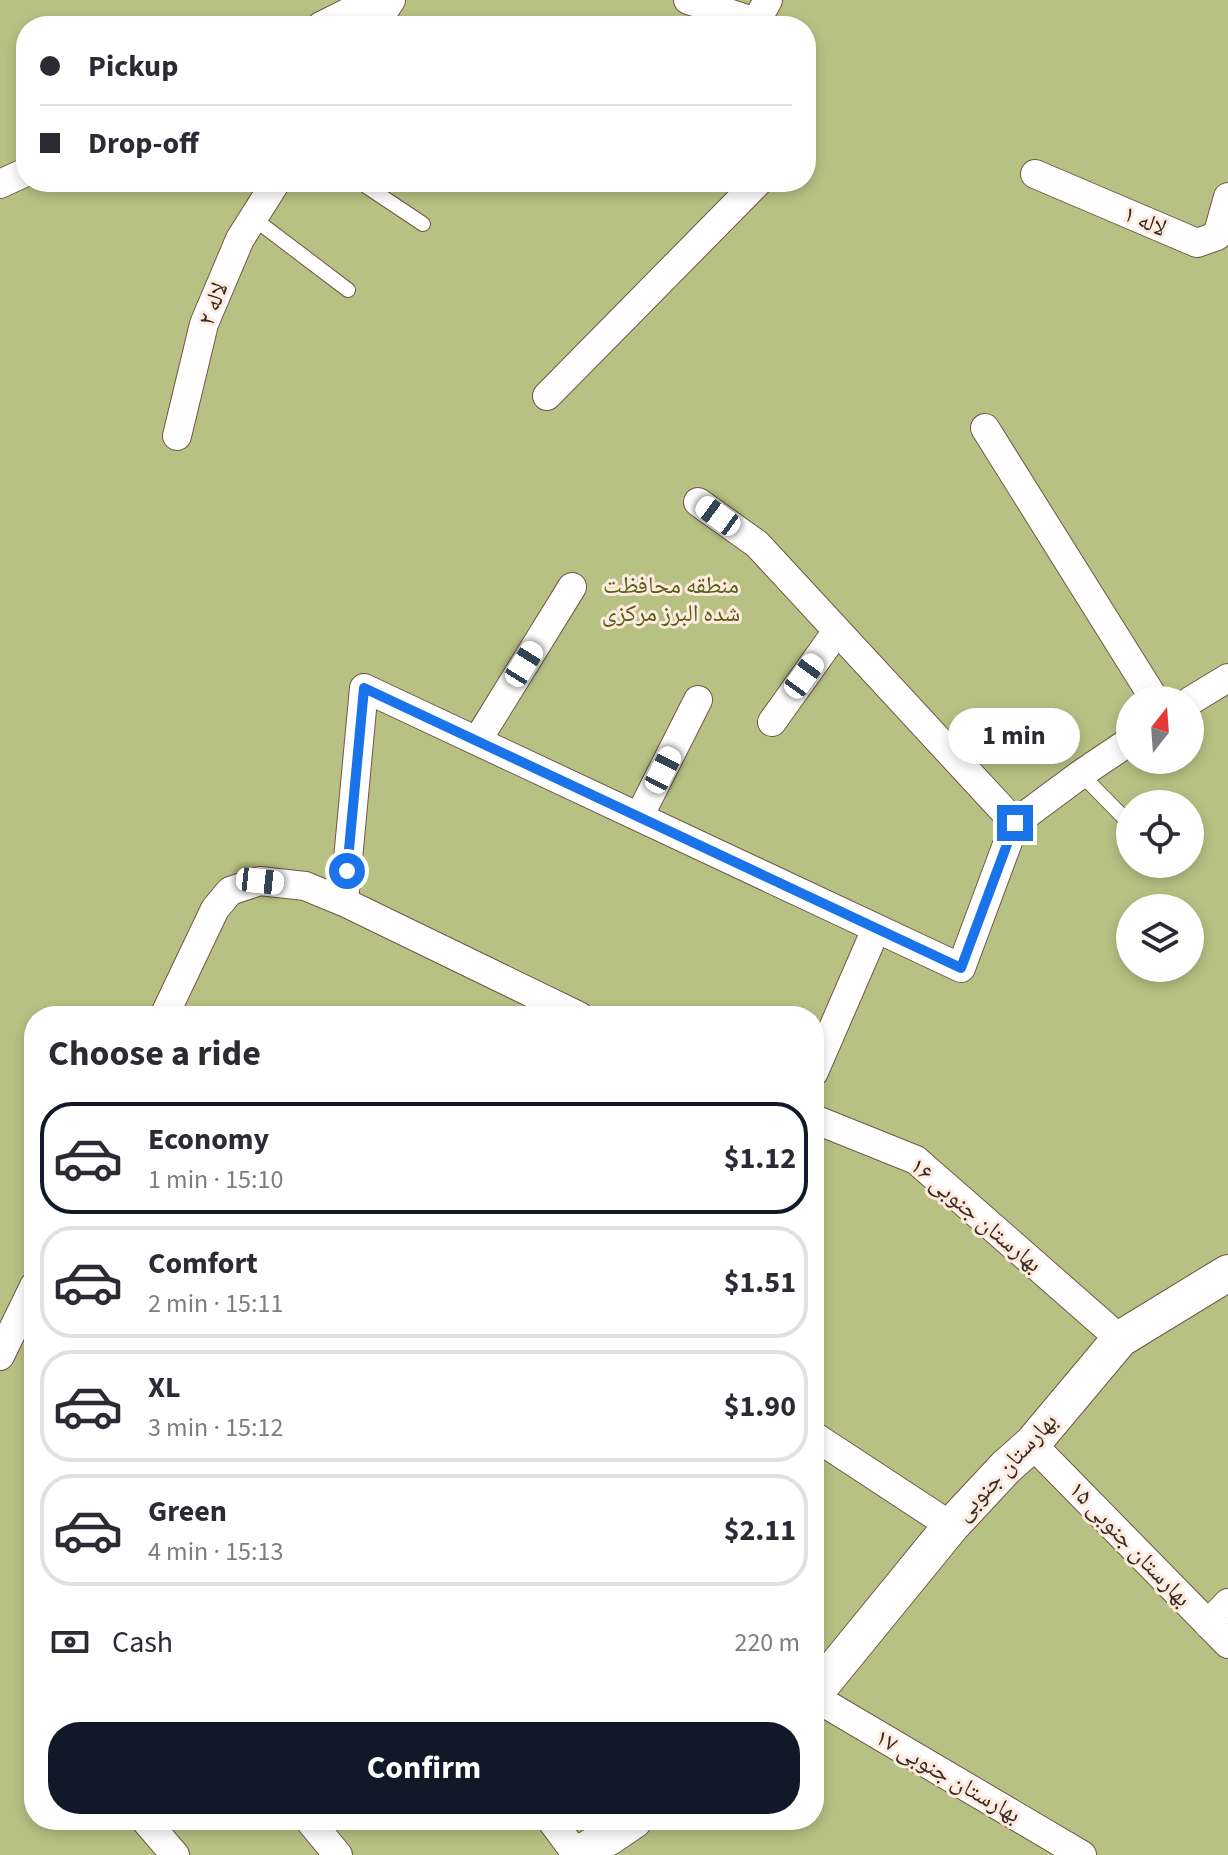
<!DOCTYPE html>
<meta charset="utf-8">
<style>
body{margin:0;font-family:"Source Sans 3","Noto Naskh Arabic",sans-serif;background:#f2f2f3;color:#2b2b33;height:100vh;display:flex;flex-direction:column;font-size:30px;white-space:nowrap}
*{box-sizing:border-box;margin:0}
p{font-size:26px;color:#7c7c81}
.icon{flex:none;width:44px;height:44px;fill:none;stroke:currentColor;stroke-width:2;stroke-linecap:round;stroke-linejoin:round}
.map{position:relative;flex:1;overflow:hidden}
.details{position:absolute;left:24px;top:1006px;width:800px;height:824px;display:flex;flex-direction:column;background:#fff;border-radius:32px;box-shadow:0 4px 12px #0003}
.details>*{flex:none}
.hud{position:absolute;left:16px;top:16px;width:800px;height:176px;border-radius:32px;box-shadow:0 4px 12px #0003;display:grid;align-content:center;height:176px;padding:0 24px;background:#fff}
.needle{width:52px;rotate:17deg}
.tools{position:absolute;left:1116px;top:686px;display:grid;gap:16px}
.tools a{display:grid;place-items:center;width:88px;height:88px;border-radius:50%;background:#fff;box-shadow:0 4px 12px #0003;font-size:40px}
.end{position:absolute;width:36px;height:36px;margin:-18px;border:10px solid #1a73e8;background:#fff;box-shadow:0 0 0 4px #fff}
.from{border-radius:50%}
.bubble{position:absolute;height:56px;border-radius:28px;background:#fff;box-shadow:0 4px 12px #0003;font-size:26px;font-weight:700;line-height:56px;text-align:center}
.car{position:absolute;width:24px;height:48px;margin:-24px -12px;border-radius:10px;box-shadow:0 0 6px 2px #0007;background:linear-gradient(#fff 24%,#345 0 40%,#fff 0 76%,#345 0 86%,#fff 0)}
.hud b{display:flex;align-items:center;gap:28px;height:76px;font-size:30px}
.hud b+b{border-top:2px solid #e1e1e2}
.hud i{width:20px;height:20px;background:#2b2b33}
ul{padding:0;list-style:none}
li{display:flex;align-items:center;gap:24px;height:112px;margin:0 16px 12px;padding:0 8px;border:4px solid #e1e1e2;border-radius:32px}
li div{flex:1}
li b{display:block;font-size:30px}
li em{font-style:normal;font-weight:700}
li.active{border-color:#111827}
li>.icon{width:72px;height:72px;stroke-width:1.5}
h2{padding:0 24px;font-size:36px;line-height:96px}
.pay{display:flex;align-items:center;gap:20px;height:88px;padding:0 24px;font-size:30px}
.pay p{margin-inline-start:auto}
.button{display:flex;gap:16px;margin-top:auto;padding:16px 24px}
.button a{flex:1;height:92px;border-radius:32px;background:#111827;color:#fff;font-size:32px;font-weight:700;line-height:92px;text-align:center}
.map>svg:first-child{display:block}
</style>
<div class="map">
<svg width="1228" height="1855" viewBox="0 0 1228 1855">
<rect width="100%" height="100%" fill="#fbdac6"/>
<path fill="#b7c183" fill-rule="evenodd" d="M 0,0 L 1228,0 L 1228,1855 L 0,1855 ZM 26,26 L 806,26 L 806,182 L 26,182 ZM 1130,700 L 1190,700 L 1190,760 L 1130,760 ZM 1130,804 L 1190,804 L 1190,864 L 1130,864 ZM 1130,908 L 1190,908 L 1190,968 L 1130,968 ZM 34,1016 L 814,1016 L 814,1820 L 34,1820 Z"/>
<g fill="none" stroke-linecap="round" stroke-linejoin="round">
<g stroke="#735746" stroke-width="16">
<path id="service" d="M 360,182 L 423,224
M 253,218 L 348,290
M 1081,774 L 1130,824"/>
</g>
<g stroke="#735746" stroke-width="30">
<path id="minor" d="M 688,0 L 756,22
M 756,22 L 768,0
M 321,26 L 353,10 L 367,0
M 374,26 L 391,0
M 1035,174 L 1197,243 L 1217,236 L 1228,197
M 0,184 L 26,172
M 547,396 L 758,182
M 985,428 L 1155,700
M 177,436 L 204,324 L 240,239 L 276,182
M 698,502 L 757,544 L 1015,823
M 1190,701 L 1228,678
M 772,722 L 837,631
M 477,741 L 572,587
M 639,817 L 698,700
M 1015,823 L 1081,774 L 1130,741
M 344,902 L 364,688 L 961,968 L 1015,823
M 164,1016 L 215,909 L 230,891 L 260,881 L 305,886 L 344,902 L 579,1016
M 814,1072 L 876,929
M 814,1119 L 916,1160 L 1120,1339
M 0,1356 L 34,1286
M 814,1436 L 951,1526
M 1032,1444 L 1228,1644
M 1208,1624 L 1228,1603
M 814,1697 L 1082,1855
M 145,1820 L 175,1855
M 309,1820 L 338,1855
M 551,1820 L 577,1855"/>
</g>
<g stroke="#735746" stroke-width="38">
<path id="tertiary" d="M 814,1694 L 951,1526 L 1006,1467 L 1032,1444 L 1120,1339 L 1228,1273
M 577,1855 L 609,1837 L 634,1820"/>
</g>
<use href="#service" stroke="#fff" stroke-width="14"/>
<use href="#minor" stroke="#fff" stroke-width="28"/>
<use href="#tertiary" stroke="#fff" stroke-width="36"/>
</g>
<g fill="none" stroke-linecap="round" stroke-linejoin="round">
<path stroke="#1a73e8" stroke-width="10" d="M 347,871 L 364,688 L 961,968 L 1015,823"/>
</g>
<g text-anchor="middle" dominant-baseline="central" stroke-width="6" stroke-linejoin="round" paint-order="stroke">
<g font-size="24" fill="#372a23" stroke="#feeade">
<text transform="translate(1145 221) rotate(23)">لاله ۱</text>
<text transform="translate(213 304) rotate(-69)">لاله ۲</text>
<text transform="translate(976 1215) rotate(40)">بهارستان جنوبی ۱۶</text>
<text transform="translate(1006 1467) rotate(-47)">بهارستان جنوبی</text>
<text transform="translate(1130 1544) rotate(46)">بهارستان جنوبی ۱۵</text>
<text transform="translate(948 1776) rotate(30)">بهارستان جنوبی ۱۷</text>
</g>
<g font-size="24" fill="#565d14" stroke="#feeade">
<text x="671" y="585">منطقه محافظت<tspan x="671" dy="28">شده البرز مرکزی</tspan></text>
</g>
</g>
</svg>
<div class="tools">
<a><svg class="needle" viewBox="-14 -14 28 28"><path d="M0-13l5 13h-10z" fill="#e53935"/><path d="M0 13l5-13h-10z" fill="#7c7c81"/></svg></a>
<a><svg class="icon" aria-label="locate" viewBox="0 0 24 24"><circle cx="12" cy="12" r="6"/><path d="M12 2v4M12 18v4M2 12h4M18 12h4"/></svg></a>
<a><svg class="icon" aria-label="layers" viewBox="0 0 24 24"><path d="M12 4l9 5-9 5-9-5zM3 14l9 5 9-5"/></svg></a>
</div>
<i class="end from" style="left:347px;top:871px"></i>
<i class="end" style="left:1015px;top:823px"></i>
<div class="bubble" style="left:948px;top:708px;width:132px">1 min</div>
<i class="car" style="left:718px;top:516px;rotate:306deg"></i>
<i class="car" style="left:524px;top:664px;rotate:32deg"></i>
<i class="car" style="left:804px;top:676px;rotate:36deg"></i>
<i class="car" style="left:663px;top:770px;rotate:27deg"></i>
<i class="car" style="left:260px;top:881px;rotate:96deg"></i>
<div class="hud">
<b><i class="from"></i>Pickup</b>
<b><i></i>Drop-off</b>
</div>
<section class="details">
<h2>Choose a ride</h2>
<ul>
<li class="active"><svg class="icon" aria-label="car" viewBox="0 0 24 24"><path d="M5 17H2v-5l4-1 3-4h7l3 4 3 1v5h-3M9 17h6M6 11h13"/><circle cx="7" cy="17" r="2"/><circle cx="17" cy="17" r="2"/></svg><div><b>Economy</b><p>1 min · 15:10</p></div><em>$1.12</em></li>
<li><svg class="icon" aria-label="car" viewBox="0 0 24 24"><path d="M5 17H2v-5l4-1 3-4h7l3 4 3 1v5h-3M9 17h6M6 11h13"/><circle cx="7" cy="17" r="2"/><circle cx="17" cy="17" r="2"/></svg><div><b>Comfort</b><p>2 min · 15:11</p></div><em>$1.51</em></li>
<li><svg class="icon" aria-label="car" viewBox="0 0 24 24"><path d="M5 17H2v-5l4-1 3-4h7l3 4 3 1v5h-3M9 17h6M6 11h13"/><circle cx="7" cy="17" r="2"/><circle cx="17" cy="17" r="2"/></svg><div><b>XL</b><p>3 min · 15:12</p></div><em>$1.90</em></li>
<li><svg class="icon" aria-label="car" viewBox="0 0 24 24"><path d="M5 17H2v-5l4-1 3-4h7l3 4 3 1v5h-3M9 17h6M6 11h13"/><circle cx="7" cy="17" r="2"/><circle cx="17" cy="17" r="2"/></svg><div><b>Green</b><p>4 min · 15:13</p></div><em>$2.11</em></li>
</ul>
<div class="pay"><svg class="icon" aria-label="cash" viewBox="0 0 24 24"><path d="M3 7h18v10H3z"/><circle cx="12" cy="12" r="2"/></svg>Cash<p>220 m</p></div>
<div class="button"><a>Confirm</a></div>
</section>
</div>
